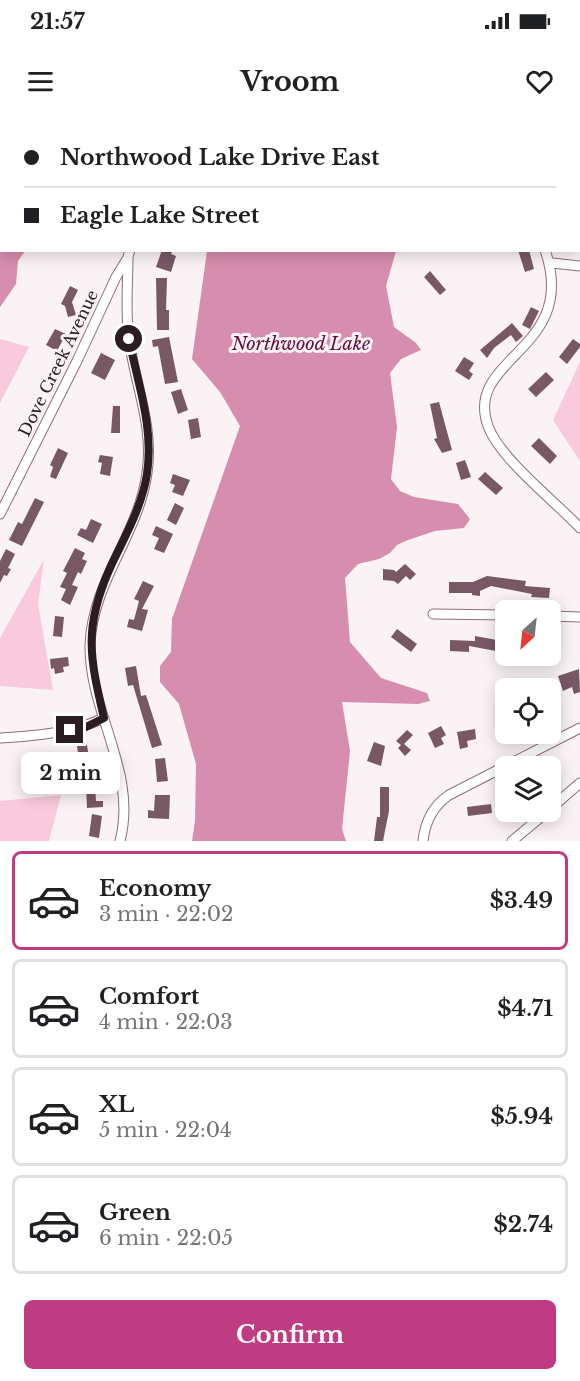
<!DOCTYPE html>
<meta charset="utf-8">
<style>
body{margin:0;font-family:"Libre Baskerville",serif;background:#f6f6f6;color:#202124;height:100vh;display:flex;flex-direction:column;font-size:22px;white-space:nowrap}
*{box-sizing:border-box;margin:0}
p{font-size:20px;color:#757577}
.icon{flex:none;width:33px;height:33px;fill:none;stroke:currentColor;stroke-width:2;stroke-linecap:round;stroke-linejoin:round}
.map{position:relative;height:721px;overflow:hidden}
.panel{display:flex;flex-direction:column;background:#fff;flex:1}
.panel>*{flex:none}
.guide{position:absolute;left:0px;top:0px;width:580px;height:132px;box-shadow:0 3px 15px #0003;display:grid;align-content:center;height:132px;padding:0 24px;background:#fff}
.needle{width:39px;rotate:207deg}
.fabs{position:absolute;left:495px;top:480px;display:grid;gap:12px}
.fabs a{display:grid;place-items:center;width:66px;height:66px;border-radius:9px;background:#fff;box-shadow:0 3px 15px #0003;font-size:30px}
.end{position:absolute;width:27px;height:27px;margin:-14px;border:8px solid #2a1c22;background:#fff;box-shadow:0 0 0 3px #fff}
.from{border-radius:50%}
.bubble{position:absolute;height:42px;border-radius:9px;background:#fff;box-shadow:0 3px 15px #0003;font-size:20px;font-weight:700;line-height:42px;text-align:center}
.guide b{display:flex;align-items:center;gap:21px;height:57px;font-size:22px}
.guide b+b{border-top:2px solid #e0e0e0}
.guide i{width:15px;height:15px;background:#202124}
ul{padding:10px 0 0;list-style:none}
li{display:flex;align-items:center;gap:18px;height:99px;margin:0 12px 9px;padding:0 12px;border:3px solid #e0e0e0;border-radius:9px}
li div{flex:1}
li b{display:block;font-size:22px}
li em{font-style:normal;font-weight:700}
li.active{border-color:#bf3c82}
li>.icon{width:54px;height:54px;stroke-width:1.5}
.button{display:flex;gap:12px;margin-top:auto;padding:12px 24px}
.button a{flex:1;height:69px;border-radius:9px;background:#bf3c82;color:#fff;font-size:24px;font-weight:700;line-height:69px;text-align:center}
.status{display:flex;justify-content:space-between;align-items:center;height:42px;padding:0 30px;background:#fff;direction:ltr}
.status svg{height:16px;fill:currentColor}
header{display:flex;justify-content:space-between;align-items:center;height:78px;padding:0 24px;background:#fff;font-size:27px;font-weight:700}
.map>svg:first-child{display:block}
</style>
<div class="status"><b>21:57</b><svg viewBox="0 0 49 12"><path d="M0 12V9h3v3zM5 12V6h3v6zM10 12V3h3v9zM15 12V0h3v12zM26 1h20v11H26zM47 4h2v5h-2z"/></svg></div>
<header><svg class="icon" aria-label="menu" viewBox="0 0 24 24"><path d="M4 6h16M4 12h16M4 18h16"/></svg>Vroom<svg class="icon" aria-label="heart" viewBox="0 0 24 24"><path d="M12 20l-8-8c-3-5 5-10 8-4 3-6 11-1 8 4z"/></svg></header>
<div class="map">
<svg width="580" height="721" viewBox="0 0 580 721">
<rect width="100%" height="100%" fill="#faf2f5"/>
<path fill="#f9cadd" d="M 0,219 L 29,227 L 0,283 Z
M 580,242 L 580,341 L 553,300 Z
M 44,439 L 38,484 L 53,570 L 0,566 L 0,518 Z
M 61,675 L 49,721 L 0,721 L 0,681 Z"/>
<path fill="#d78dae" d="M 0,60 L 2,130 L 25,131 L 18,141 L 16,164 L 0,187 Z
M 207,131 L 396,131 L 386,166 L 394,207 L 416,223 L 421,230 L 401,239 L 390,253 L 397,307 L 391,359 L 400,371 L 414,377 L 458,384 L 470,399 L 464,408 L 435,411 L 408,420 L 397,425 L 390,433 L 379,439 L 358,444 L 345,458 L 350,522 L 381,558 L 427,573 L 430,581 L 418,584 L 342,582 L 350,631 L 342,709 L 346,721 L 192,721 L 195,701 L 196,644 L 179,584 L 160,562 L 160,546 L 171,532 L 172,499 L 240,306 L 220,272 L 192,239 Z"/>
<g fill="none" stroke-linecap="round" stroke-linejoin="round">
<path stroke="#d78dae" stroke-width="2" d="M 43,2 L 44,0"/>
</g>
<path fill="#795866" d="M 162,130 L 173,130 L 171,134 L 176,136 L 171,152 L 156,147 Z
M 518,130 L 529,130 L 534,149 L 525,152 Z
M 430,151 L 446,170 L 440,175 L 424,157 Z
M 156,158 L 167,158 L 166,190 L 169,190 L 169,210 L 157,210 Z
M 70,166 L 78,170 L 72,182 L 76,195 L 68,197 L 65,186 L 61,184 Z
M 531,187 L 539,191 L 530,209 L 522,205 Z
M 512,203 L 523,216 L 516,222 L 511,215 L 494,228 L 487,238 L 480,230 Z
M 55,209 L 66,214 L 57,231 L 46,225 Z
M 169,217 L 178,262 L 165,264 L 158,226 L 153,227 L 152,220 Z
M 573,219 L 580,224 L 580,227 L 567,244 L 559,237 Z
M 101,233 L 115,240 L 105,260 L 91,253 Z
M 464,237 L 474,243 L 469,251 L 473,254 L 469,260 L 455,251 Z
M 546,252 L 554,260 L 536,277 L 528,269 Z
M 181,269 L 188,290 L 178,294 L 171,272 Z
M 439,282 L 452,330 L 442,333 L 434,319 L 437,318 L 430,284 Z
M 113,286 L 120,286 L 120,313 L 111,313 Z
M 198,298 L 201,317 L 191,319 L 188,300 Z
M 539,318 L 557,336 L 550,344 L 531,326 Z
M 58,328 L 68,333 L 56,359 L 50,357 L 53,347 L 50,345 Z
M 100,335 L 113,337 L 110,356 L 100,354 L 102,343 L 98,342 Z
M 465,340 L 471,357 L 461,360 L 456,343 Z
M 485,352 L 503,368 L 496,375 L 478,359 Z
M 173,354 L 190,360 L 183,376 L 172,372 L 175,365 L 170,363 Z
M 35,378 L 44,382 L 22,426 L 9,420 L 18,402 L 22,404 Z
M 175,383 L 184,388 L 176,405 L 167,400 Z
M 91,399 L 102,404 L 93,423 L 77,415 L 81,408 L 86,410 Z
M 156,406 L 173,414 L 164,433 L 154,429 L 159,418 L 152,415 Z
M 75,428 L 85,433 L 82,439 L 87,441 L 81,454 L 78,452 L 72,465 L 78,467 L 70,485 L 61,480 L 66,469 L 60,467 L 67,453 L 63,451 Z
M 6,429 L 15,434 L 8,448 L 11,449 L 7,456 L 4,455 L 0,463 L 0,441 Z
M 405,444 L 416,454 L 410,460 L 406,456 L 398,464 L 394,461 L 383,460 L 383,449 L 394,450 L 396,452 Z
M 487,456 L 526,461 L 525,466 L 550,468 L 549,478 L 531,477 L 532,474 L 491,466 L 480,471 L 480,476 L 472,475 L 472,473 L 449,473 L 449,462 L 473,462 Z
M 143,461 L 154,466 L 142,489 L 148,490 L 142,511 L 127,507 L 129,499 L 134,500 L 139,481 L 134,479 Z
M 55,496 L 64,497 L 62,517 L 53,516 Z
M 397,509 L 417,524 L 411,532 L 391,517 Z
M 475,516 L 497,520 L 496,531 L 469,526 L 469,532 L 450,531 L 450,520 L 475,521 Z
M 68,537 L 69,546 L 63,547 L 64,552 L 55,554 L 54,548 L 51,549 L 50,539 Z
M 136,546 L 141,576 L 146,575 L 162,625 L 152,628 L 133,565 L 128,566 L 125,548 Z
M 579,549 L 580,572 L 574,574 L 572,567 L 563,571 L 558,556 Z
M 441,606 L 446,615 L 441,618 L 444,624 L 435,628 L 428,613 Z
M 475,609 L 476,619 L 467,621 L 468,627 L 460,629 L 457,612 Z
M 407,610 L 413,615 L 404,624 L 411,630 L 405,636 L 398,628 L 401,625 L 396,621 Z
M 374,622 L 385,626 L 381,646 L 367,641 Z
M 87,625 L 90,645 L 80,647 L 77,626 Z
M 49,637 L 50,646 L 46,646 L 47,654 L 38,654 L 37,648 L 34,648 L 34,638 Z
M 165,638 L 168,661 L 157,662 L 155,639 Z
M 86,666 L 95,666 L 96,681 L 103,681 L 103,687 L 87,688 Z
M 380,667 L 389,667 L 389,691 L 383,721 L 374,721 L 377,697 L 380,697 Z
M 155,675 L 170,675 L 169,699 L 148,698 L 148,690 L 154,691 Z
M 491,684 L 492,693 L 468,696 L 467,687 Z
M 92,694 L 102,696 L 99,718 L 89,716 Z"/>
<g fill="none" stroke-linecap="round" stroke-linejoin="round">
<g stroke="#906d7c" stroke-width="11">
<path id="minor" d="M 472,0 L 473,2
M 198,2 L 199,0
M 249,2 L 254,0
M 0,51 L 2,52
M 545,130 C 580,231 463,237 488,306 C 500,339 555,381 580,408
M 552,143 L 580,146
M 0,394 L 77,241 L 116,157 L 127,139
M 433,494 L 506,495
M 550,496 L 580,497
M 0,618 C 35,616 72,613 104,598
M 550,689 L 580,663
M 120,721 C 138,652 89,593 90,525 C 92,462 139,414 147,353 C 154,306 135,265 129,219 C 125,192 128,164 128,137 L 130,130
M 423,721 C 425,702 433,686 449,675 L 580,608
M 512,721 L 547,692"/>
</g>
<use href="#minor" stroke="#fff" stroke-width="9"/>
</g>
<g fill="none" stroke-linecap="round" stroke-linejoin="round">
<path stroke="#2a1c22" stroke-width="8" d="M 70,610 L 86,607 L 104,598 C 90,538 83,508 110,448 C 124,418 142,387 147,354 C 154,307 138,265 129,219"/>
</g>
<g text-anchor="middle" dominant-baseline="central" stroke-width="6" stroke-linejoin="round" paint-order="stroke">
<g font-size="16" fill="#2a1c22" stroke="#faf2f5">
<text transform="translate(58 243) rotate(-64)">Dove Creek Avenue</text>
</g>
<g font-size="18" font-style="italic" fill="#630b3e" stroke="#faf2f5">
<text x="301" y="224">Northwood Lake</text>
</g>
</g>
</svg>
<div class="fabs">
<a><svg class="needle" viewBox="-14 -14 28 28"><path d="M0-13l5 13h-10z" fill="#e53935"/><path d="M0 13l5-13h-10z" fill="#757577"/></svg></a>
<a><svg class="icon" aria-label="locate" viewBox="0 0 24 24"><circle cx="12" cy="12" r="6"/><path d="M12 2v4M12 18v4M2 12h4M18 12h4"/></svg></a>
<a><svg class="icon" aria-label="layers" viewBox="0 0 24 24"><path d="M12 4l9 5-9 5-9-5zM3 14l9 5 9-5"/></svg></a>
</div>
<i class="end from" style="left:129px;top:219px"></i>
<i class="end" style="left:70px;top:610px"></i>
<div class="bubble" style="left:21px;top:632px;width:99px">2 min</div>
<div class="guide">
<b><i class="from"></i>Northwood Lake Drive East</b>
<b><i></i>Eagle Lake Street</b>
</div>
</div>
<section class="panel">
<ul>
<li class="active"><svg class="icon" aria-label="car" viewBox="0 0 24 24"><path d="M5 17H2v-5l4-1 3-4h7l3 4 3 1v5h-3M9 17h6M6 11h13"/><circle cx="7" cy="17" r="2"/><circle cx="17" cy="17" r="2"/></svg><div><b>Economy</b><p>3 min · 22:02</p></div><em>$3.49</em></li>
<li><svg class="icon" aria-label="car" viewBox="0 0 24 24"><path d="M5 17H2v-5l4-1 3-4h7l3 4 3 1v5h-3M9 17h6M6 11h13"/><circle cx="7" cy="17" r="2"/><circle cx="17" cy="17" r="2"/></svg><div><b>Comfort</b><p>4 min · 22:03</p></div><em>$4.71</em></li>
<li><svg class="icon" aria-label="car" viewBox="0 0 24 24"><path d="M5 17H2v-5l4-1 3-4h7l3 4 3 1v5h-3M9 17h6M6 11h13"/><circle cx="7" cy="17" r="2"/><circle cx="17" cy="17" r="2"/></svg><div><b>XL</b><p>5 min · 22:04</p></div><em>$5.94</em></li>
<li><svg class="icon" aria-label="car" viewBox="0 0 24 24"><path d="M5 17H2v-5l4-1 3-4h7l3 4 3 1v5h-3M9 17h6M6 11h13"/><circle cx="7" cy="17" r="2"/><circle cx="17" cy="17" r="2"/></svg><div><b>Green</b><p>6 min · 22:05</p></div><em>$2.74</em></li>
</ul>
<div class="button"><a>Confirm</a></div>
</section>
